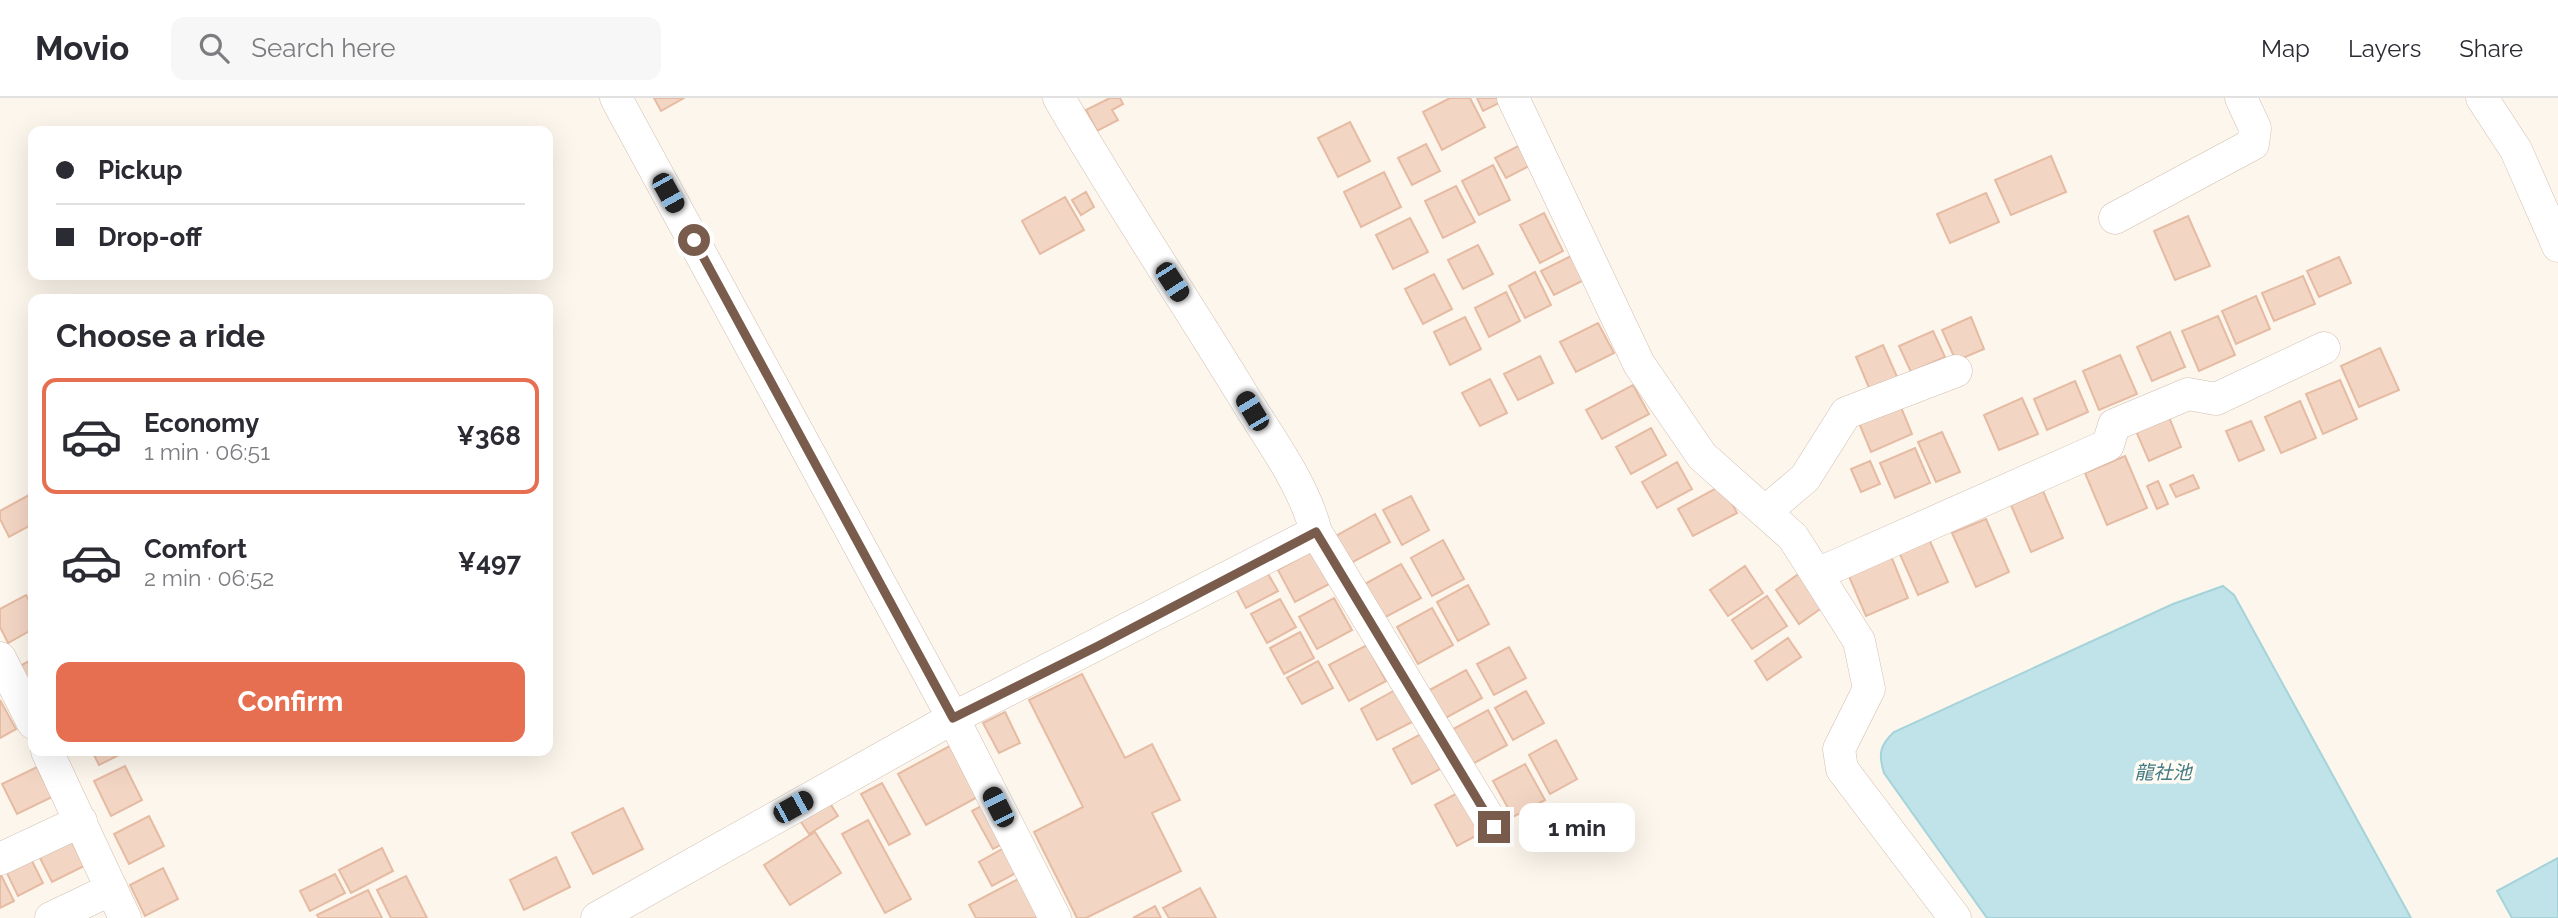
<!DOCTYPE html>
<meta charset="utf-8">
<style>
body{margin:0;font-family:Raleway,"Noto Sans JP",sans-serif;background:#f7f7f7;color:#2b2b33;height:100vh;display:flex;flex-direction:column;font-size:26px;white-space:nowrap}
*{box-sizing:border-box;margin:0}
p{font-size:23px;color:#7c7c81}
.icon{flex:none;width:38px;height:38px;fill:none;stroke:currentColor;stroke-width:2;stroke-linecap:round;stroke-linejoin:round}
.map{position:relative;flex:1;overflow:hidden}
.panel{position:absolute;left:28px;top:196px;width:525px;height:462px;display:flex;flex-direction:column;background:#fff;border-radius:14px;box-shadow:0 7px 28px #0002}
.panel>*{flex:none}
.guide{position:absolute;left:28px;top:28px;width:525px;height:154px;border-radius:14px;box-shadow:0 7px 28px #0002;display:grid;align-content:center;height:154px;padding:0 28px;background:#fff}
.end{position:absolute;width:32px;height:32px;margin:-16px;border:9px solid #7a5c4d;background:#fff;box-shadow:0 0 0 4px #fff}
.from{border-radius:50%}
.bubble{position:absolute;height:49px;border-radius:14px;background:#fff;box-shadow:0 7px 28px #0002;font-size:23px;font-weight:700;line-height:49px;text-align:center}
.car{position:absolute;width:21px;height:42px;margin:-21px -10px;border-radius:9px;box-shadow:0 0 5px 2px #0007;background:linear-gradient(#222 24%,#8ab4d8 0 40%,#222 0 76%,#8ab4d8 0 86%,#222 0)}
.guide b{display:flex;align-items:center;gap:24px;height:66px;font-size:26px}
.guide b+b{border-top:2px solid #e1e1e2}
.guide i{width:18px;height:18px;background:#2b2b33}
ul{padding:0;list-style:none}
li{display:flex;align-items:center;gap:21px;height:116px;margin:0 14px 10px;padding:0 14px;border:4px solid transparent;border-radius:14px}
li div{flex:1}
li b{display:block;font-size:26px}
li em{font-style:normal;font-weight:700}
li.selected{border-color:#e76f51}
li>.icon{width:63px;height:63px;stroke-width:1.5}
h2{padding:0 28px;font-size:32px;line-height:84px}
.cta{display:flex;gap:14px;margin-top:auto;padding:14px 28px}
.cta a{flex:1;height:80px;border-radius:14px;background:#e76f51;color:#fff;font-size:28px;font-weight:700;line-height:80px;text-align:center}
header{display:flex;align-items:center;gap:42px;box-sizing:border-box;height:98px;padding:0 35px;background:#fff;border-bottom:2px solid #e1e1e2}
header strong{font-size:33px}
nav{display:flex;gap:38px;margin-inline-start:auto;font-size:24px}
.search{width:490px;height:63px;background:#f7f7f7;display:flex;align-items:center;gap:18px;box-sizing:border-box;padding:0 24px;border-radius:14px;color:#7c7c81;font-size:26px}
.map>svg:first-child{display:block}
</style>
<header>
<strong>Movio</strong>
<div class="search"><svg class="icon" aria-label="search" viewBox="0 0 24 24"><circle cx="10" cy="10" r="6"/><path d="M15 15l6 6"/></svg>Search here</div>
<nav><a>Map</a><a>Layers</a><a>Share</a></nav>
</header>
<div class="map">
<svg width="2558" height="820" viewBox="0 0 2558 820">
<rect width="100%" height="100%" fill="#fdf6ec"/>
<path fill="#bfe3e8" stroke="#a5d3da" stroke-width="2" d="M 2223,488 L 2234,497 L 2411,820 L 1987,820 L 1884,675 C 1878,656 1880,647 1894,634 L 2173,506 Z
M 2558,760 L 2558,820 L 2512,820 L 2497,793 Z"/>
<path fill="#f3d5c3" stroke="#e6bba3" stroke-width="2" d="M 654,0 L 684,0 L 661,13 Z
M 1120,0 L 1123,6 L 1112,12 L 1118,22 L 1097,33 L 1086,12 L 1110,0 Z
M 1450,0 L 1470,0 L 1485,29 L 1442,52 L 1423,14 Z
M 1477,0 L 1500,0 L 1501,4 L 1483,13 Z
M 1350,24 L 1370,63 L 1338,79 L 1318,40 Z
M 1426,46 L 1440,73 L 1412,87 L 1398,60 Z
M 1522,46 L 1533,66 L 1506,80 L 1495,60 Z
M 2051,58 L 2066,94 L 2011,117 L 1995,82 Z
M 1493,67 L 1510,102 L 1479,117 L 1462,83 Z
M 1384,74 L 1401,109 L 1361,129 L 1344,94 Z
M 1456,88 L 1475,124 L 1443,140 L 1425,103 Z
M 1086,94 L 1094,109 L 1081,117 L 1072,102 Z
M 1986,95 L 1999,124 L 1950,145 L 1937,116 Z
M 1065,99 L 1084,132 L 1040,156 L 1022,123 Z
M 1544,115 L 1563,153 L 1540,165 L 1520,127 Z
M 2188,118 L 2210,168 L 2175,182 L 2154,133 Z
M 1410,120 L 1428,154 L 1393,171 L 1376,137 Z
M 1478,147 L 1493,176 L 1463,191 L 1448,162 Z
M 1575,156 L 1588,180 L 1554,197 L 1541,173 Z
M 2339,159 L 2351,185 L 2319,199 L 2307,173 Z
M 1535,174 L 1551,207 L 1525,220 L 1509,188 Z
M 1434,176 L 1452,211 L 1423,226 L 1405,191 Z
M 2303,178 L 2315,206 L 2274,223 L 2262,195 Z
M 1506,194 L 1520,223 L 1489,239 L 1475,210 Z
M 2256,198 L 2270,231 L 2236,246 L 2222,213 Z
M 2218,218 L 2235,257 L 2199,273 L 2182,233 Z
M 1465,219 L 1481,251 L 1450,267 L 1434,234 Z
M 1971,219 L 1984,251 L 1956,263 L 1942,232 Z
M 1598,225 L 1614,255 L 1576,274 L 1560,244 Z
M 1933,233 L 1945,259 L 1911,274 L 1899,248 Z
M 2170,234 L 2185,269 L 2152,283 L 2137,249 Z
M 1883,247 L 1898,281 L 1870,292 L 1856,259 Z
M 2380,250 L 2399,292 L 2359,309 L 2341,268 Z
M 2120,257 L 2137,296 L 2099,312 L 2083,273 Z
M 1540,258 L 1553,285 L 1518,302 L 1504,276 Z
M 1490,281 L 1507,315 L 1480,328 L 1462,295 Z
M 2340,282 L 2357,321 L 2323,336 L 2306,296 Z
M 2075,283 L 2088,314 L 2047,332 L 2034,301 Z
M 1633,287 L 1649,316 L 1602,341 L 1586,312 Z
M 2022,300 L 2038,336 L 1999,352 L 1984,317 Z
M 2300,303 L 2316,340 L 2281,355 L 2265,319 Z
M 1900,307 L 1912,336 L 1871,354 L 1859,325 Z
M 2169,319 L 2181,349 L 2149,363 L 2136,333 Z
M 2251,323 L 2264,352 L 2239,363 L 2226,333 Z
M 1651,330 L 1666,357 L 1631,376 L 1616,349 Z
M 1942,334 L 1960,374 L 1936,384 L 1918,344 Z
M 1915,350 L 1930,385 L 1895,400 L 1880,365 Z
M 2125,358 L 2147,410 L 2107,427 L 2085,375 Z
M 1870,363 L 1880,386 L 1861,394 L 1851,371 Z
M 1677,364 L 1692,391 L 1657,410 L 1642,384 Z
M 2193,377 L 2199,390 L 2176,399 L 2170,387 Z
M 2158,383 L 2168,406 L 2157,411 L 2147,388 Z
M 1722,387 L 1737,415 L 1693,438 L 1678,411 Z
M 2043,393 L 2063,440 L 2031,454 L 2011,407 Z
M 31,396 L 33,426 L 9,439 L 0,421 L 0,413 Z
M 1411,398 L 1429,432 L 1402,447 L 1383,412 Z
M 1375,416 L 1390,444 L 1351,465 L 1336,438 Z
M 1986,421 L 2009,474 L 1976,489 L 1952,435 Z
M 1929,441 L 1948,484 L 1918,497 L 1899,454 Z
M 1443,442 L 1464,481 L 1432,498 L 1411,460 Z
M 1314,452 L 1331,485 L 1295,504 L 1278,472 Z
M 1891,458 L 1908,500 L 1866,518 L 1848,476 Z
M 1401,466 L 1421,500 L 1382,521 L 1363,487 Z
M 1745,468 L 1763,495 L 1728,518 L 1710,492 Z
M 1264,469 L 1278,493 L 1246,510 L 1233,485 Z
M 1800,475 L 1823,509 L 1799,526 L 1776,492 Z
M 1468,487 L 1489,526 L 1458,543 L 1437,504 Z
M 26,497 L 33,511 L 33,531 L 8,545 L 0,529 L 0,511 Z
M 1767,498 L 1787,528 L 1752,551 L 1732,522 Z
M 1334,500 L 1352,532 L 1317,551 L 1299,519 Z
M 1280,501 L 1296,529 L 1267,545 L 1251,516 Z
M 1432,510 L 1453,547 L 1418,566 L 1397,529 Z
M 1300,534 L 1314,560 L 1284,576 L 1270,550 Z
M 1788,540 L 1801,559 L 1767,582 L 1755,563 Z
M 1367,547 L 1386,583 L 1349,603 L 1329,567 Z
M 1509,549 L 1526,580 L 1494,597 L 1477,566 Z
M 33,561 L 33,593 L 20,568 Z
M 1318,563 L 1333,590 L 1302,606 L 1287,580 Z
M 1466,572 L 1482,600 L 1442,622 L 1426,594 Z
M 1082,576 L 1125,660 L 1152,646 L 1180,702 L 1152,715 L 1181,773 L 1086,820 L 1077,820 L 1034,734 L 1083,709 L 1029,602 Z
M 1397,591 L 1414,623 L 1377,642 L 1361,611 Z
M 1526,593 L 1544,625 L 1513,642 L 1495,610 Z
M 0,602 L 16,631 L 0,640 Z
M 1488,612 L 1507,647 L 1467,669 L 1448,634 Z
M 1005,614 L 1020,645 L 999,655 L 983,625 Z
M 1421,636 L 1440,671 L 1412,686 L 1393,651 Z
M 1556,642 L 1577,681 L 1550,696 L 1529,657 Z
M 957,644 L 985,695 L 926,727 L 898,676 Z
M 92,653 L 121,653 L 123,655 L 99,667 Z
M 1525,666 L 1545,702 L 1513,719 L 1493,683 Z
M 125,668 L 142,702 L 111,718 L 94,683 Z
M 37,669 L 52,699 L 17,716 L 2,686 Z
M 882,685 L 910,736 L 889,747 L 861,696 Z
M 1463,692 L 1485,733 L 1457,748 L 1435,707 Z
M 824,696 L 838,718 L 809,736 L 795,715 Z
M 991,703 L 1011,741 L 993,751 L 972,713 Z
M 623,710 L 643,751 L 593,776 L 572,735 Z
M 149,718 L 164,748 L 129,766 L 114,736 Z
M 868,722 L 911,801 L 885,815 L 842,736 Z
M 815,734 L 841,775 L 790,807 L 764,767 Z
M 70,740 L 84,768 L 52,784 L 38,756 Z
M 1013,745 L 1027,769 L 992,788 L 979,764 Z
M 382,750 L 393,773 L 351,795 L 339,772 Z
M 30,759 L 43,785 L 18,798 L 5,771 Z
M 556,759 L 570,789 L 524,812 L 510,782 Z
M 163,770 L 178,801 L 145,818 L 130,787 Z
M 0,775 L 14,803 L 0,810 Z
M 335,776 L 345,795 L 310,813 L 300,793 Z
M 406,778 L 427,820 L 391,820 L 377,792 Z
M 1020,780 L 1038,820 L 976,820 L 969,807 Z
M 1200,790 L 1216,820 L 1169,820 L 1163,810 Z
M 368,792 L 382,820 L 319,820 L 317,817 Z
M 1155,808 L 1161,820 L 1133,820 Z"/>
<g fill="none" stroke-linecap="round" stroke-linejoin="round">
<g stroke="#d1beb0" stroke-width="33">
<path id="minor" d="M 616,0 L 953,620 L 1055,820
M 1059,0 C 1118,102 1183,199 1244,299 C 1269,340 1304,386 1316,434 L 1494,729
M 1513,0 L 1639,266 L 1702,358 L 1793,439 L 1859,543 L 1869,591 L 1839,651 L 1842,671 L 1955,820
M 2482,0 L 2516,52 L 2558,148
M 2115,120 L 2253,46 L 2255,30 L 2241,0
M 1765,414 L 1805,380 L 1846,315 L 1956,273
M 1817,476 L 2108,347 L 2114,327 L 2188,296 L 2216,301 L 2324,250
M 0,560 L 33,625
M 47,653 L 125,820
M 0,761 L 81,723
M 51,820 L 112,791
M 597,820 L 953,620 L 1316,434"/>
</g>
<use href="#minor" stroke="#fff" stroke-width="32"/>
</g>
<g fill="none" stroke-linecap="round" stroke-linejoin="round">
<path stroke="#7a5c4d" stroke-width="9" d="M 694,142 L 953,620 L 1098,548 L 1316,434 L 1494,729"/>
</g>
<g text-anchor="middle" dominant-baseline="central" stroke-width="7" stroke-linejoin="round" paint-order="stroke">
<g font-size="19" font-style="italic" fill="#437c86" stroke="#fffaf3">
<text x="2163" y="674">龍社池</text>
</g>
</g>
</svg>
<i class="end from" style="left:694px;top:142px"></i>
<i class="end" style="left:1494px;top:729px"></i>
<div class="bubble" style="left:1519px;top:705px;width:116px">1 min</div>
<i class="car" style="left:668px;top:95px;rotate:151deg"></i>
<i class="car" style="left:1172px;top:184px;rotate:147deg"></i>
<i class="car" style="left:1252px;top:313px;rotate:329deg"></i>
<i class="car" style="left:793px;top:709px;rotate:61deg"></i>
<i class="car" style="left:998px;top:709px;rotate:333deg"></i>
<div class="guide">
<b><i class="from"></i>Pickup</b>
<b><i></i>Drop-off</b>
</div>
<section class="panel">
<h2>Choose a ride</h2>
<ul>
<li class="selected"><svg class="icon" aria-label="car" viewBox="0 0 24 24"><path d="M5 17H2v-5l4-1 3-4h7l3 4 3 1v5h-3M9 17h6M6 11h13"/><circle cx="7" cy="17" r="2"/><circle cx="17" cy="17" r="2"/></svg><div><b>Economy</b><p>1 min · 06:51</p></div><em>¥368</em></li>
<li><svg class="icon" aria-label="car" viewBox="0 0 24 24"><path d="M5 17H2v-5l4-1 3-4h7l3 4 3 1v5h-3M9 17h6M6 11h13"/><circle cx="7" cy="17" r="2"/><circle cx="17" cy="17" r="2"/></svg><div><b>Comfort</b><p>2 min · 06:52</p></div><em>¥497</em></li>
</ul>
<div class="cta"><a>Confirm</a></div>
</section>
</div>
